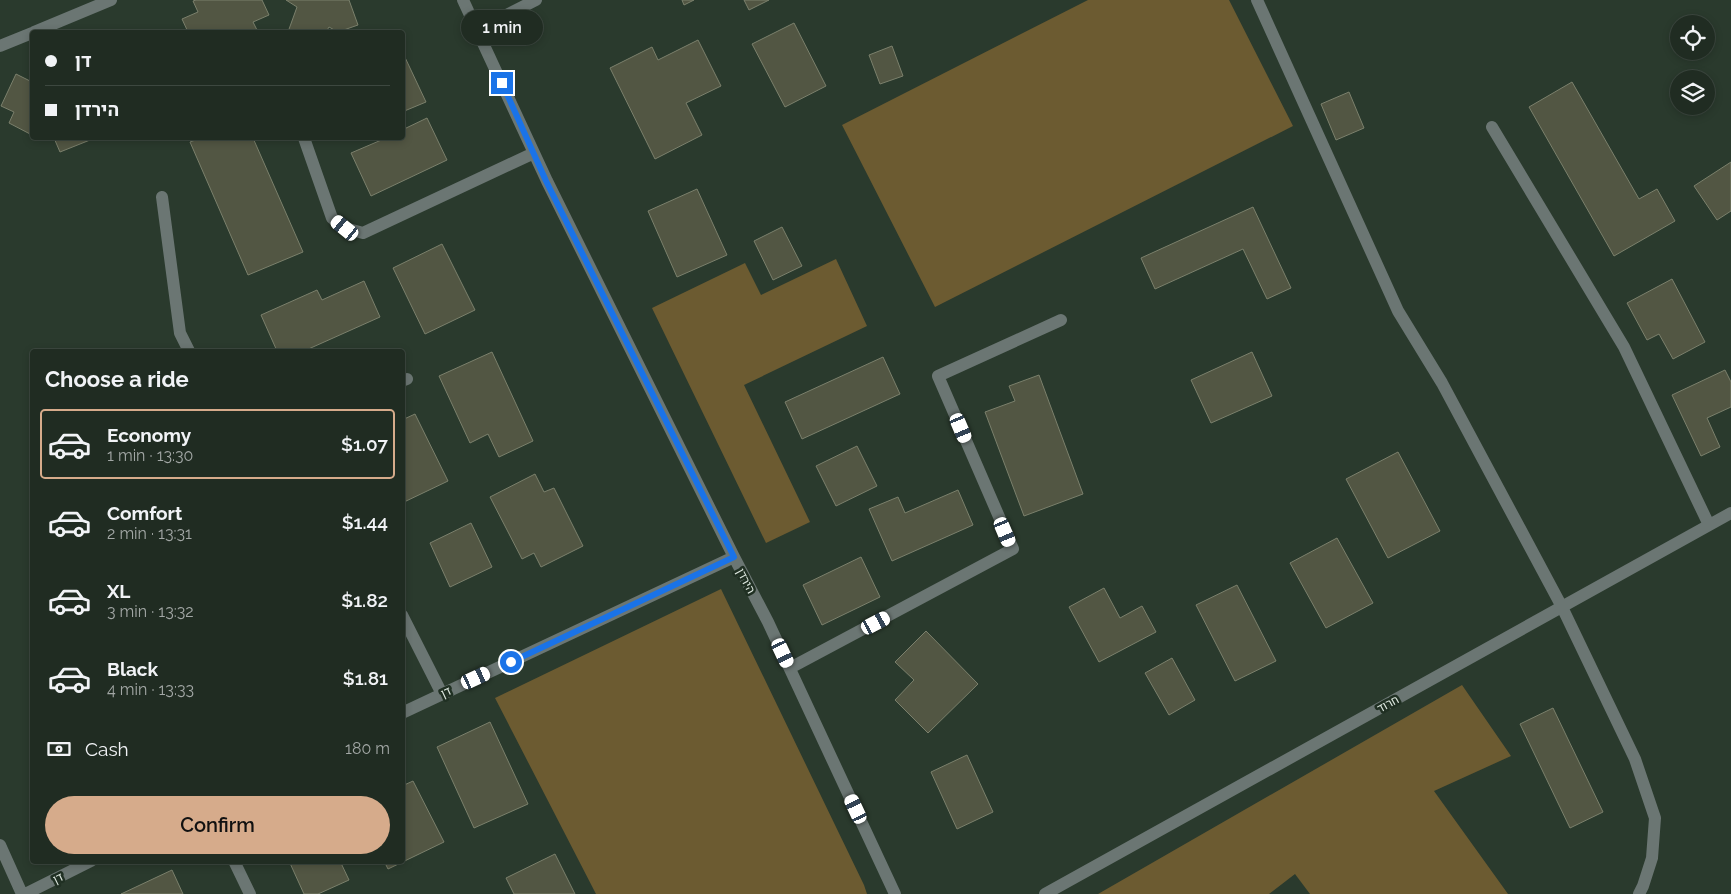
<!DOCTYPE html>
<meta charset="utf-8">
<style>
body{margin:0;font-family:Raleway,Heebo,sans-serif;background:#28342a;color:#f1f3f6;height:100vh;display:flex;flex-direction:column;font-size:19px;white-space:nowrap}
*{box-sizing:border-box;margin:0}
p{font-size:16px;color:#a2a7a5}
.icon{flex:none;width:28px;height:28px;fill:none;stroke:currentColor;stroke-width:2;stroke-linecap:round;stroke-linejoin:round}
.map{position:relative;flex:1;overflow:hidden}
.details{position:absolute;left:30px;top:349px;width:375px;height:515px;display:flex;flex-direction:column;background:#202c22;border-radius:5px;box-shadow:0 2px 8px #0003,0 0 0 1px #3d4840}
.details>*{flex:none}
.guide{position:absolute;left:30px;top:30px;width:375px;height:110px;border-radius:5px;box-shadow:0 2px 8px #0003,0 0 0 1px #3d4840;display:grid;align-content:center;height:110px;padding:0 15px;background:#202c22}
.fabs{position:absolute;left:1670px;top:15px;display:grid;gap:10px}
.fabs a{display:grid;place-items:center;width:45px;height:45px;border-radius:50%;background:#202c22;box-shadow:0 2px 8px #0003,0 0 0 1px #3d4840;font-size:25px}
.end{position:absolute;width:22px;height:22px;margin:-11px;border:6px solid #1a73e8;background:#fff;box-shadow:0 0 0 2px #fff}
.from{border-radius:50%}
.bubble{position:absolute;height:35px;border-radius:18px;background:#202c22;box-shadow:0 2px 8px #0003,0 0 0 1px #3d4840;font-size:16px;font-weight:600;line-height:35px;text-align:center}
.car{position:absolute;width:15px;height:30px;margin:-15px -8px;border-radius:6px;box-shadow:0 0 4px 1px #0007;background:linear-gradient(#fff 24%,#345 0 40%,#fff 0 76%,#345 0 86%,#fff 0)}
.guide b{display:flex;align-items:center;gap:18px;height:48px;font-size:19px}
.guide b+b{border-top:1px solid #3d4840}
.guide i{width:12px;height:12px;background:#f1f3f6}
ul{padding:0;list-style:none}
li{display:flex;align-items:center;gap:15px;height:70px;margin:0 10px 8px;padding:0 5px;border:2px solid transparent;border-radius:5px}
li div{flex:1}
li b{display:block;font-size:19px}
li em{font-style:normal;font-weight:600}
li.current{border-color:#d6ab8b}
li>.icon{width:45px;height:45px;stroke-width:1.5}
h2{padding:0 15px;font-size:22px;line-height:60px}
.pay{display:flex;align-items:center;gap:12px;height:55px;padding:0 15px;font-size:19px}
.pay p{margin-inline-start:auto}
.action{display:flex;gap:10px;margin-top:auto;padding:10px 15px}
.action a{flex:1;height:58px;border-radius:30px;background:#d6ab8b;color:#111;font-size:20px;font-weight:600;line-height:58px;text-align:center}
.map>svg:first-child{display:block}
</style>
<div class="map">
<svg width="1731" height="894" viewBox="0 0 1731 894">
<rect width="100%" height="100%" fill="#2a3a2d"/>
<path fill="#6c5b31" d="M 1088,0 L 1229,0 L 1293,126 L 935,307 L 842,125 Z
M 836,259 L 867,326 L 744,385 L 810,522 L 766,543 L 652,308 L 745,263 L 761,295 Z
M 721,589 L 864,885 L 867,894 L 596,894 L 495,698 Z
M 1462,685 L 1511,756 L 1434,791 L 1508,894 L 1310,894 L 1295,874 L 1269,894 L 1098,894 Z"/>
<path fill="#525643" stroke="#7b806c" d="M 196,0 L 262,0 L 269,15 L 253,22 L 258,32 L 188,32 L 182,19 L 198,12 L 193,1 Z
M 286,0 L 349,0 L 358,25 L 338,32 L 329,27 L 326,32 L 288,32 L 297,7 Z
M 682,0 L 694,0 L 684,5 Z
M 744,0 L 769,0 L 749,10 Z
M 794,23 L 826,86 L 785,107 L 752,44 Z
M 698,40 L 721,86 L 686,103 L 702,135 L 655,159 L 610,68 L 652,47 L 658,60 Z
M 892,46 L 903,76 L 880,84 L 869,55 Z
M 402,51 L 426,102 L 402,112 Z
M 16,74 L 32,82 L 32,135 L 9,123 L 14,112 L 1,106 Z
M 1572,82 L 1639,199 L 1657,189 L 1675,221 L 1614,256 L 1529,107 Z
M 1349,92 L 1364,128 L 1336,140 L 1321,104 Z
M 427,118 L 447,160 L 371,196 L 351,153 L 386,138 L 402,138 L 402,130 Z
M 54,138 L 89,138 L 90,140 L 60,152 Z
M 201,138 L 253,138 L 303,252 L 248,275 L 190,142 Z
M 1731,162 L 1731,211 L 1717,220 L 1694,186 Z
M 697,189 L 727,255 L 677,277 L 648,211 Z
M 1253,207 L 1291,288 L 1267,299 L 1243,249 L 1155,289 L 1141,258 Z
M 782,227 L 802,266 L 773,280 L 754,241 Z
M 442,244 L 475,310 L 425,334 L 393,268 Z
M 1672,279 L 1705,342 L 1673,359 L 1659,334 L 1647,340 L 1627,303 Z
M 364,281 L 380,317 L 304,351 L 277,351 L 261,315 L 317,290 L 322,300 Z
M 492,352 L 533,441 L 499,457 L 488,434 L 470,443 L 439,376 Z
M 1252,352 L 1272,396 L 1211,423 L 1191,380 Z
M 883,357 L 900,394 L 802,439 L 785,402 Z
M 1725,370 L 1731,382 L 1731,407 L 1707,418 L 1720,447 L 1701,456 L 1672,395 Z
M 1039,375 L 1083,494 L 1024,516 L 985,412 L 1015,401 L 1009,386 Z
M 415,414 L 448,481 L 402,503 L 402,420 Z
M 857,446 L 877,486 L 836,506 L 816,466 Z
M 1398,452 L 1440,531 L 1388,558 L 1346,479 Z
M 535,474 L 544,492 L 554,488 L 583,546 L 541,567 L 534,553 L 522,559 L 490,497 Z
M 958,490 L 973,525 L 892,561 L 869,509 L 898,497 L 905,513 Z
M 471,523 L 492,567 L 450,587 L 430,543 Z
M 1337,538 L 1373,603 L 1326,628 L 1290,563 Z
M 861,557 L 880,597 L 822,625 L 803,585 Z
M 1237,585 L 1276,661 L 1235,681 L 1196,605 Z
M 1104,588 L 1120,618 L 1142,606 L 1156,632 L 1099,662 L 1069,607 Z
M 926,631 L 978,684 L 928,733 L 895,700 L 914,680 L 895,662 Z
M 1172,658 L 1195,700 L 1169,715 L 1145,673 Z
M 1553,708 L 1603,812 L 1570,828 L 1520,724 Z
M 490,722 L 528,804 L 474,828 L 437,747 Z
M 967,755 L 993,812 L 957,829 L 931,772 Z
M 413,781 L 444,842 L 388,869 L 384,861 L 402,861 L 402,786 Z
M 555,854 L 575,894 L 514,894 L 506,878 Z
M 289,861 L 340,861 L 349,880 L 318,894 L 304,894 Z
M 172,870 L 183,894 L 121,894 Z"/>
<g fill="none" stroke-linecap="round" stroke-linejoin="round">
<path stroke="#6b7673" stroke-width="12" d="M 463,0 L 547,181 L 734,557 L 768,622 L 895,894
M 1257,0 L 1398,311 L 1442,383 L 1562,607 L 1635,759 L 1655,818 L 1652,858 L 1643,886 L 1639,894
M 477,30 L 536,0
M 34,32 L 111,0
M 0,46 L 32,33
M 1492,127 L 1624,347 L 1709,525
M 304,138 L 332,218 L 345,228 L 363,233 L 534,153
M 162,197 L 180,333 L 189,351
M 402,381 L 407,379
M 402,615 L 442,694
M 790,668 L 1013,549 L 938,376 L 1061,320
M 402,713 L 734,557
M 0,845 L 22,894
M 234,861 L 250,894
M 25,894 L 91,861
M 1045,894 L 1731,513"/>
</g>
<g fill="none" stroke-linecap="round" stroke-linejoin="round">
<path stroke="#1a73e8" stroke-width="6" d="M 502,83 L 546,181 L 734,557 L 511,662"/>
</g>
<g text-anchor="middle" dominant-baseline="central" stroke-width="5" stroke-linejoin="round" paint-order="stroke">
<g font-size="12" fill="#dfe9e1" stroke="#203023">
<text transform="translate(746 581) rotate(62)">הירדן</text>
<text transform="translate(446 692) rotate(-25)">דן</text>
<text transform="translate(1388 704) rotate(-29)">חרוד</text>
<text transform="translate(58 878) rotate(-26)">דן</text>
</g>
</g>
</svg>
<div class="fabs">
<a><svg class="icon" aria-label="locate" viewBox="0 0 24 24"><circle cx="12" cy="12" r="6"/><path d="M12 2v4M12 18v4M2 12h4M18 12h4"/></svg></a>
<a><svg class="icon" aria-label="layers" viewBox="0 0 24 24"><path d="M12 4l9 5-9 5-9-5zM3 14l9 5 9-5"/></svg></a>
</div>
<i class="end from" style="left:511px;top:662px"></i>
<i class="end" style="left:502px;top:83px"></i>
<div class="bubble" style="left:461px;top:10px;width:82px">1 min</div>
<i class="car" style="left:345px;top:228px;rotate:309deg"></i>
<i class="car" style="left:961px;top:428px;rotate:157deg"></i>
<i class="car" style="left:1005px;top:532px;rotate:157deg"></i>
<i class="car" style="left:876px;top:623px;rotate:62deg"></i>
<i class="car" style="left:783px;top:653px;rotate:155deg"></i>
<i class="car" style="left:476px;top:678px;rotate:65deg"></i>
<i class="car" style="left:856px;top:809px;rotate:335deg"></i>
<div class="guide">
<b><i class="from"></i>דן</b>
<b><i></i>הירדן</b>
</div>
<section class="details">
<h2>Choose a ride</h2>
<ul>
<li class="current"><svg class="icon" aria-label="car" viewBox="0 0 24 24"><path d="M5 17H2v-5l4-1 3-4h7l3 4 3 1v5h-3M9 17h6M6 11h13"/><circle cx="7" cy="17" r="2"/><circle cx="17" cy="17" r="2"/></svg><div><b>Economy</b><p>1 min · 13:30</p></div><em>$1.07</em></li>
<li><svg class="icon" aria-label="car" viewBox="0 0 24 24"><path d="M5 17H2v-5l4-1 3-4h7l3 4 3 1v5h-3M9 17h6M6 11h13"/><circle cx="7" cy="17" r="2"/><circle cx="17" cy="17" r="2"/></svg><div><b>Comfort</b><p>2 min · 13:31</p></div><em>$1.44</em></li>
<li><svg class="icon" aria-label="car" viewBox="0 0 24 24"><path d="M5 17H2v-5l4-1 3-4h7l3 4 3 1v5h-3M9 17h6M6 11h13"/><circle cx="7" cy="17" r="2"/><circle cx="17" cy="17" r="2"/></svg><div><b>XL</b><p>3 min · 13:32</p></div><em>$1.82</em></li>
<li><svg class="icon" aria-label="car" viewBox="0 0 24 24"><path d="M5 17H2v-5l4-1 3-4h7l3 4 3 1v5h-3M9 17h6M6 11h13"/><circle cx="7" cy="17" r="2"/><circle cx="17" cy="17" r="2"/></svg><div><b>Black</b><p>4 min · 13:33</p></div><em>$1.81</em></li>
</ul>
<div class="pay"><svg class="icon" aria-label="cash" viewBox="0 0 24 24"><path d="M3 7h18v10H3z"/><circle cx="12" cy="12" r="2"/></svg>Cash<p>180 m</p></div>
<div class="action"><a>Confirm</a></div>
</section>
</div>
